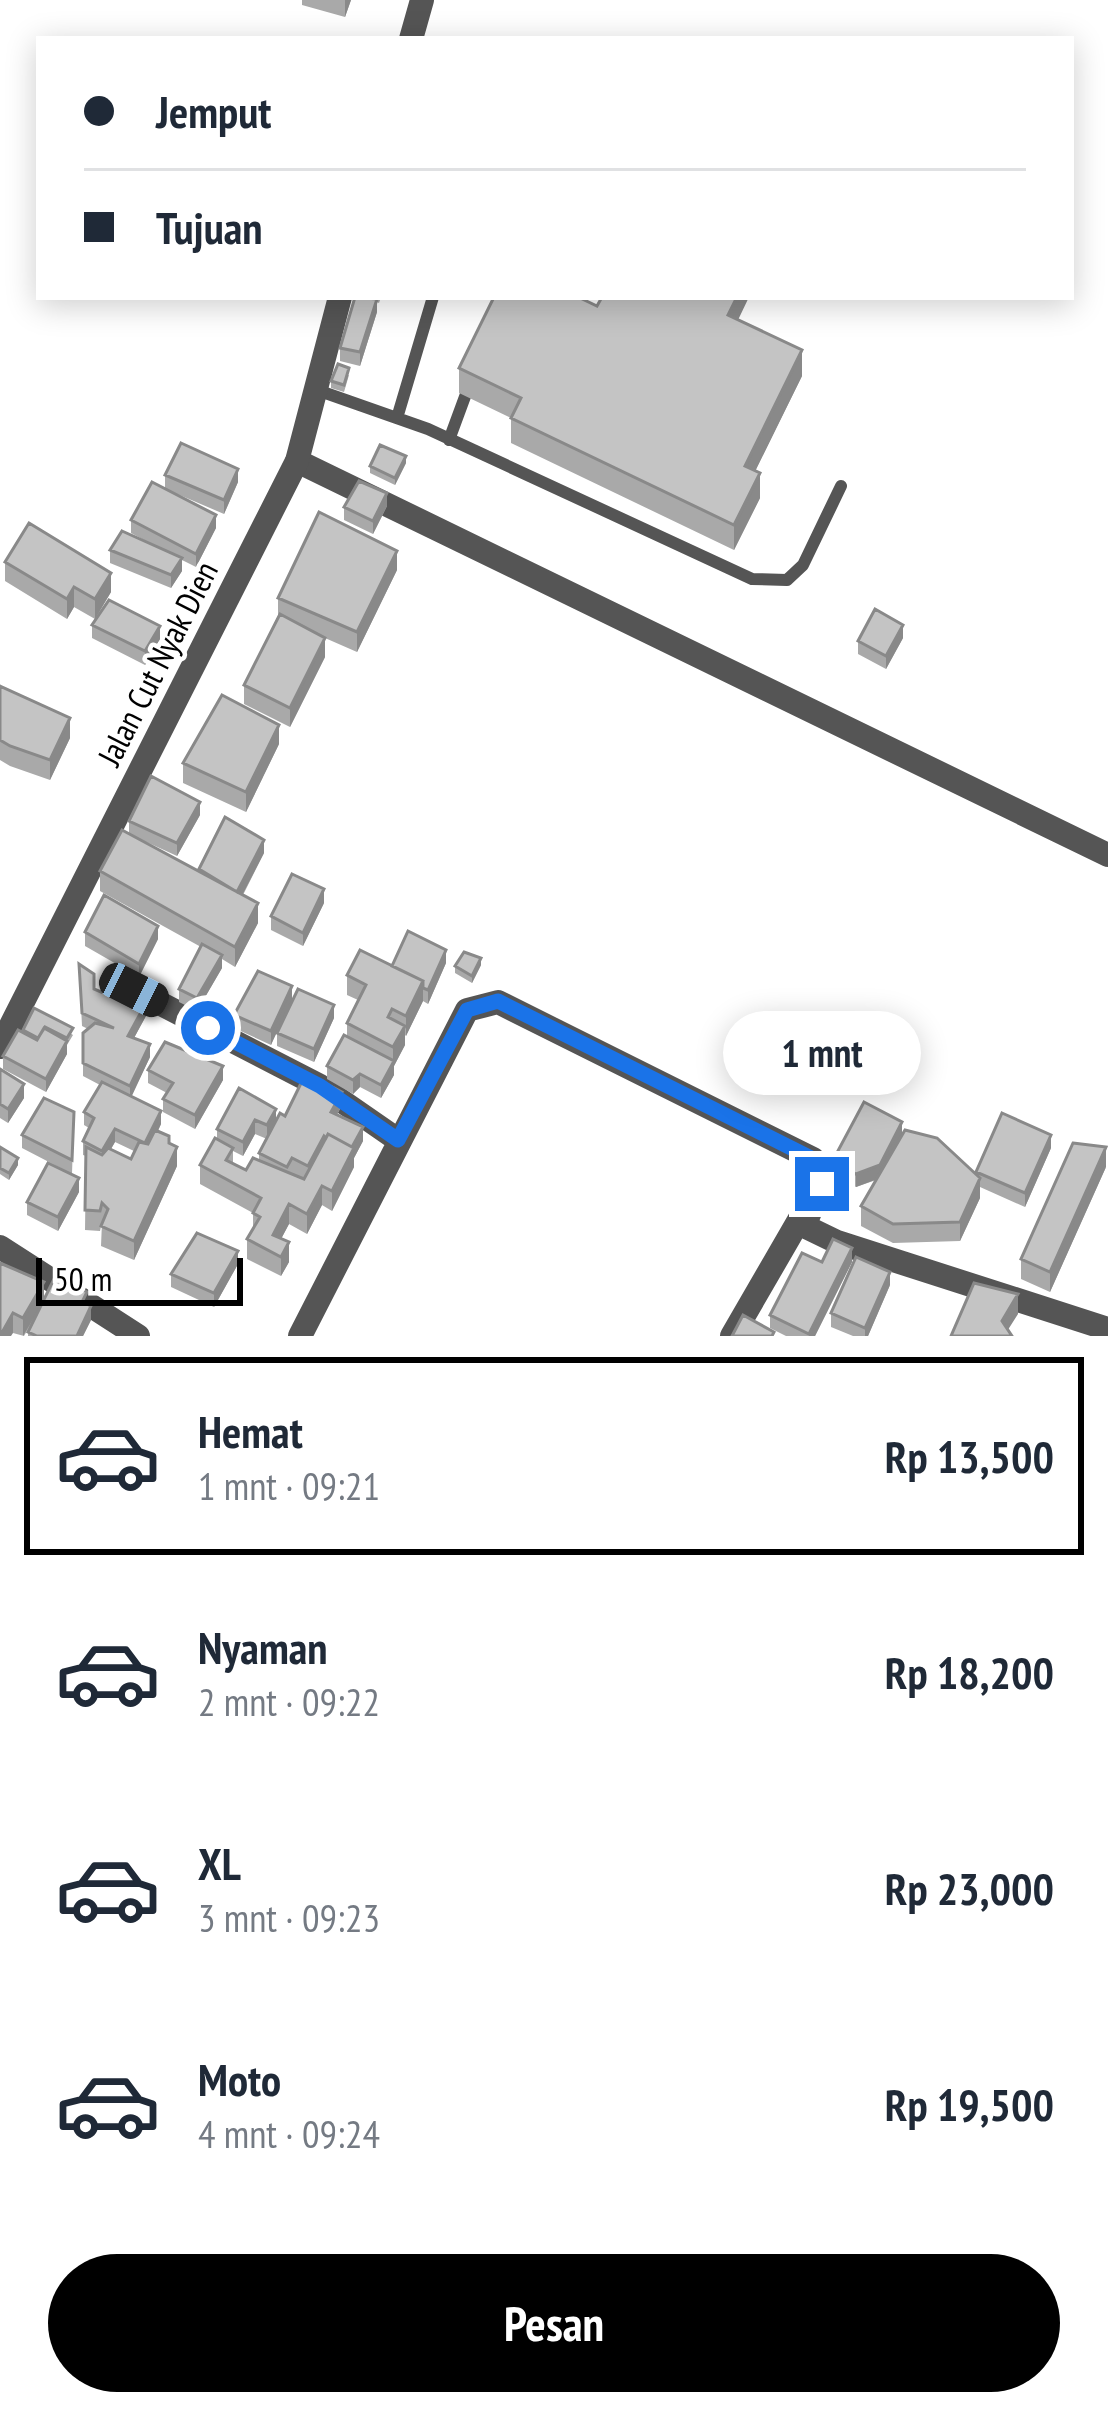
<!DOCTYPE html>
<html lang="id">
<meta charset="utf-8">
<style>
body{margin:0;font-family:"PT Sans Narrow",sans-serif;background:#f2f2f3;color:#1f2937;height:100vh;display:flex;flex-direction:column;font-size:45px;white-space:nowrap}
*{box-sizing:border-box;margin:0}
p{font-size:39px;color:#747a83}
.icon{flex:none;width:66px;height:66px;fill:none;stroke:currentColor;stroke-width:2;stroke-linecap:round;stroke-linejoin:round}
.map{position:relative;height:1336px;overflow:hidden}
.drawer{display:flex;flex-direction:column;background:#fff;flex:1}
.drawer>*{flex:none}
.top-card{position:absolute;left:36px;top:36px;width:1038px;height:264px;border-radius:0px;box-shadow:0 6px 30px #0003;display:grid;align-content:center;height:264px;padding:0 48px;background:#fff}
.scale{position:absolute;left:36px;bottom:30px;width:207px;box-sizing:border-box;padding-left:12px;border:6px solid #000;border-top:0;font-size:33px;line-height:42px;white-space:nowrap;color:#000;-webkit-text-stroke:9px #fff;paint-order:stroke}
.end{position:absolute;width:54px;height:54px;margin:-27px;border:15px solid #1a73e8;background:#fff;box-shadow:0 0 0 6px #fff}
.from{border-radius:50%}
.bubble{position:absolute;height:84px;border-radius:42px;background:#fff;box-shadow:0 6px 30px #0003;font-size:39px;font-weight:600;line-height:84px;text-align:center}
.car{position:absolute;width:36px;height:72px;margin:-36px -18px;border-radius:15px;box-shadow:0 0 9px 3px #0007;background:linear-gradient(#222 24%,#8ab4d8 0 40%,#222 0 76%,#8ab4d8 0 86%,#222 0)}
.top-card b{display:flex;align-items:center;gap:42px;height:114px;font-size:45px}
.top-card b+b{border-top:3px solid #e0e1e3}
.top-card i{width:30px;height:30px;background:#1f2937}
ul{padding:21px 0 0;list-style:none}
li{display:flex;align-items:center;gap:36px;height:198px;margin:0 24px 18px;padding:0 24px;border:6px solid transparent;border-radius:0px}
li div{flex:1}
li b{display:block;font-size:45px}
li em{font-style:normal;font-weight:600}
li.selected{border-color:#000}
li>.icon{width:108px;height:108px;stroke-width:1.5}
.action{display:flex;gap:24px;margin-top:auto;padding:24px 48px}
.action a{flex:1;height:138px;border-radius:72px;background:#000;color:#fff;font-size:48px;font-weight:600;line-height:138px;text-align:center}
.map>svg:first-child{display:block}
</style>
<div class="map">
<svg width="1108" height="1336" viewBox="0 0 1108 1336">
<rect width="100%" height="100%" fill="#fff"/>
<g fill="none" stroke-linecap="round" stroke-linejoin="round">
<path stroke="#555" stroke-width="12" d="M 317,390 L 428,429 L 752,579 L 787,580 L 803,565 L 841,486
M 397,418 L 433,297
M 449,440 L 470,383"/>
<path stroke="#555" stroke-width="24" d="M 297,461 L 1108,855
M 134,990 L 320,1086 L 398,1140
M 0,1247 L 138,1336
M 300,1336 L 467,1010 L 498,1002 L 813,1159 L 822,1184 L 804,1226 L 837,1242 L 1108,1329
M 732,1336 L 802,1215 L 804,1223"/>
<path stroke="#555" stroke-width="24" d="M 411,39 L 422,0
M 0,1047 L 297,461 L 340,297"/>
</g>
<path fill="#a9a9a9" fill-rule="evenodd" d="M 302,0 L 351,0 L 345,17 L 302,5 Z
M 355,297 L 381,297 L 379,303 L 377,302 L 377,312 L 360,366 L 340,361 L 340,348 Z
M 587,297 L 585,301 L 597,306 L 738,320 L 802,376 L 755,471 L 760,498 L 734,550 L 511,443 L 511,418 L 459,393 L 459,368 Z
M 349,375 L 344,392 L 331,388 L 331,381 Z
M 406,463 L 395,485 L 370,473 L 370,466 Z
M 165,475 L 238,482 L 224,514 L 168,490 L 216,528 L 196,567 L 182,560 L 182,571 L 171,588 L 110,563 L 110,550 L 157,547 L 131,533 L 131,520 L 165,488 Z
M 387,506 L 373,534 L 344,520 L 344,507 Z
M 5,562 L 111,592 L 95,619 L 74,607 L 67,619 L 5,581 Z
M 397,570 L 357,652 L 325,638 L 325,657 L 290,727 L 244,704 L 244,685 L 278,616 L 278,598 Z
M 92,625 L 160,639 L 145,665 L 92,638 Z
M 903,638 L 886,669 L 858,654 L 858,641 Z
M 0,686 L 70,738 L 50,780 L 10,766 L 0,760 Z
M 279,744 L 246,812 L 183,783 L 183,763 Z
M 200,815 L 177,856 L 140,839 L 199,871 L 264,853 L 243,895 L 258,923 L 235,967 L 222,959 L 222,968 L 197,1011 L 179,1002 L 179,989 L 201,947 L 100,891 L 100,871 L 129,833 L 129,821 Z
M 324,903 L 303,946 L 271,930 L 271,916 Z
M 85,932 L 158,939 L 139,977 L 85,946 Z
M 446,963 L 428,1004 L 423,1001 L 406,1036 L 405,1035 L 405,1045 L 394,1066 L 394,1075 L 381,1098 L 360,1087 L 353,1094 L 327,1079 L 327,1066 L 347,1036 L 347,1023 L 358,1000 L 347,995 L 347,975 L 392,966 Z
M 79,964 L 94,989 L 101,992 L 153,1003 L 134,1038 L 150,1057 L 131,1096 L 161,1124 L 158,1131 L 169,1143 L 177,1166 L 134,1260 L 101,1246 L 102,1222 L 100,1231 L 85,1230 L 86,1156 L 83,1155 L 83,1141 L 89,1128 L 84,1125 L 84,1112 L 100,1085 L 83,1076 L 83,1033 L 88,1029 L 82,1026 ZM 115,1142 L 134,1151 L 131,1159 L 111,1149 Z
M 481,965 L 472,983 L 455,973 L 455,966 Z
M 292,986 L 271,1045 L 234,1028 L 234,1015 Z
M 34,1008 L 73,1035 L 67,1045 L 67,1054 L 46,1092 L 3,1069 L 3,1056 L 23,1032 Z
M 334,1018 L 314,1062 L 277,1046 L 277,1033 Z
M 0,1069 L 24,1098 L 8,1123 L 0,1118 Z
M 148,1070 L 223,1080 L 195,1129 L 163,1112 L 163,1099 L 167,1093 L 148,1083 Z
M 239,1088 L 276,1122 L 285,1116 L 342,1105 L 337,1115 L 363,1141 L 354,1158 L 354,1167 L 332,1211 L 322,1205 L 307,1234 L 289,1224 L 281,1239 L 289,1262 L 281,1276 L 247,1259 L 247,1239 L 253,1230 L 253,1213 L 200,1184 L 200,1165 L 217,1139 L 217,1129 ZM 255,1134 L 267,1139 L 259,1153 L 259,1161 L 246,1170 L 233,1163 L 233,1151 L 243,1156 Z
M 74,1112 L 72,1174 L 22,1148 L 22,1135 Z
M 902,1134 L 976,1174 L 976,1172 L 1051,1148 L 1025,1207 L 980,1187 L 980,1198 L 960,1241 L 893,1243 L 861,1226 L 861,1206 L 876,1180 L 856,1187 L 832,1175 L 832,1162 Z
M 0,1147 L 18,1165 L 9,1180 L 0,1174 Z
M 1106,1167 L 1050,1292 L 1021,1279 L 1021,1259 Z
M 79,1192 L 58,1231 L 27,1215 L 27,1202 Z
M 822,1262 L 852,1262 L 815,1336 L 786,1336 L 770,1328 L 770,1315 Z
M 0,1263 L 44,1299 L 87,1304 L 91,1320 L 83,1336 L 28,1336 L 28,1332 L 38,1312 L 24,1336 L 13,1333 Z
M 238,1264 L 214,1307 L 171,1287 L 171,1274 Z
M 890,1285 L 868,1336 L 853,1336 L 831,1327 L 831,1313 Z"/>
<path fill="#898989" d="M 345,0 L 351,0 L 345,17 Z
M 737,297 L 749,297 L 728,341 L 728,315 Z
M 377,299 L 377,312 L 360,366 L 360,352 Z
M 802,350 L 802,376 L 745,492 L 745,466 Z
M 406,456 L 406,463 L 395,485 L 395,478 Z
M 238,469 L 238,482 L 224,514 L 224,500 Z
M 760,473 L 760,498 L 734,550 L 734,525 Z
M 387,493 L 387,506 L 373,534 L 373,521 Z
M 216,515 L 216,528 L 196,567 L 196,554 Z
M 397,551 L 397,570 L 357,652 L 357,632 Z
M 182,558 L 182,571 L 171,588 L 171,575 Z
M 111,573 L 111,592 L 95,619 L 95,599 Z
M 74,587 L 74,607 L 67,619 L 67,599 Z
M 903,625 L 903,638 L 886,669 L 886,656 Z
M 160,626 L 160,639 L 145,665 L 145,651 Z
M 325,638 L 325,657 L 290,727 L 290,708 Z
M 70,718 L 70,738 L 50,780 L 50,760 Z
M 279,725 L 279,744 L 246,812 L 246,792 Z
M 200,802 L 200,815 L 177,856 L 177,843 Z
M 264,840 L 264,853 L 237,905 L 237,892 Z
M 324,889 L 324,903 L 303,946 L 303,933 Z
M 258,903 L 258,923 L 235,967 L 235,947 Z
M 158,926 L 158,939 L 139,977 L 139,964 Z
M 446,950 L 446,963 L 428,1004 L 428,990 Z
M 222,955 L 222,968 L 197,1011 L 197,998 Z
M 481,958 L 481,965 L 472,983 L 472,976 Z
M 423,981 L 423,1001 L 406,1036 L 406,1016 Z
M 292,986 L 292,1000 L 271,1045 L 271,1031 Z
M 153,990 L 153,1003 L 128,1049 L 128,1036 Z
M 334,1005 L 334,1018 L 314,1062 L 314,1049 Z
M 405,1026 L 405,1045 L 394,1066 L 394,1075 L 381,1098 L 381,1085 L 393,1062 L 393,1047 Z
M 67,1041 L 67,1054 L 46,1092 L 46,1079 Z
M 150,1044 L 150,1057 L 130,1100 L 130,1086 Z
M 223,1066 L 223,1080 L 195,1129 L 195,1115 Z
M 360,1074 L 360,1087 L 353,1094 L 353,1080 Z
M 24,1084 L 24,1098 L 8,1123 L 8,1109 Z
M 342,1092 L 342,1105 L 331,1125 L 331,1112 Z
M 276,1109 L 276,1122 L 267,1139 L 267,1125 Z
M 161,1111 L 161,1124 L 145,1157 L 145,1143 Z
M 255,1120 L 255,1134 L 243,1156 L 243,1142 Z
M 902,1122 L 902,1136 L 880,1178 L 856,1187 L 856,1174 Z
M 363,1127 L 363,1141 L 354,1158 L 354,1167 L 332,1211 L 332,1191 Z
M 115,1129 L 115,1142 L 102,1164 L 102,1151 Z
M 1051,1135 L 1051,1148 L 1025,1207 L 1025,1193 Z
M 177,1147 L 177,1166 L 134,1260 L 134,1241 Z
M 1106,1147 L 1106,1167 L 1050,1292 L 1050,1272 Z
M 18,1158 L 18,1165 L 9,1180 L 9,1173 Z
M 79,1178 L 79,1192 L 58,1231 L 58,1217 Z
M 980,1178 L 980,1198 L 960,1241 L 960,1222 Z
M 322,1186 L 322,1205 L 307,1234 L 307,1214 Z
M 289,1204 L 289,1224 L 273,1254 L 273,1235 Z
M 289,1242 L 289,1262 L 281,1276 L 281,1257 Z
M 852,1248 L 852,1262 L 815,1336 L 809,1336 Z
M 238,1251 L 238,1264 L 214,1307 L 214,1293 Z
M 890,1272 L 890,1285 L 868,1336 L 865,1336 L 865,1328 Z
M 44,1282 L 44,1301 L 23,1336 L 23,1318 Z
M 1018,1294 L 1018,1314 L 1004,1336 L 1002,1321 Z
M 91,1306 L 91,1320 L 83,1336 L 77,1336 Z
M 13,1313 L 13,1333 L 11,1336 L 0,1336 Z"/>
<path fill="#c4c4c4" stroke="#898989" stroke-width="3" d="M 355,297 L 377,299 L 360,352 L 340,348 Z
M 494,297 L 578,297 L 597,306 L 602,297 L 737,297 L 728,315 L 802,350 L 745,466 L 760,473 L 734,525 L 511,418 L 521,398 L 459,368 Z
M 338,364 L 349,368 L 344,385 L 331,381 Z
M 181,443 L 238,469 L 224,500 L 165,475 Z
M 380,445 L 406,456 L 395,478 L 370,466 Z
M 359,481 L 387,493 L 373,521 L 344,507 Z
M 152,482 L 216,515 L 196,554 L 131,520 Z
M 319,512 L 397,551 L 357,632 L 278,598 Z
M 29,523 L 111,573 L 95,599 L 74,587 L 67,599 L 5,562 Z
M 122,531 L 182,558 L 171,575 L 110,550 Z
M 109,600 L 160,626 L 145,651 L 92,625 Z
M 875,609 L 903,625 L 886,656 L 858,641 Z
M 280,614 L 325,638 L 290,708 L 244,685 Z
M 0,686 L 70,718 L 50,760 L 10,746 L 0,740 Z
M 222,695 L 279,725 L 246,792 L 183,763 Z
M 151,776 L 200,802 L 177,843 L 129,821 Z
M 225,817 L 264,840 L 237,892 L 199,869 Z
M 122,830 L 258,903 L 235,947 L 100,871 Z
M 292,874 L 324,889 L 303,933 L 271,916 Z
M 104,895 L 158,926 L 139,964 L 85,932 Z
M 408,931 L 446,950 L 428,990 L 423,988 L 423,981 L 392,966 Z
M 202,944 L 222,955 L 197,998 L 179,989 Z
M 360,950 L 423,981 L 406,1016 L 392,1009 L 388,1017 L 405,1026 L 393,1047 L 347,1023 L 366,985 L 347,975 Z
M 464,952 L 481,958 L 472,976 L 455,966 Z
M 79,964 L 94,974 L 94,989 L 101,992 L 113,967 L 153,990 L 128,1036 L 150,1044 L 130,1086 L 83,1063 L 83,1033 L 95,1023 L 114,1028 L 82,1013 Z
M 258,971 L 292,986 L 271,1031 L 234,1015 Z
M 298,989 L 334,1005 L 314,1049 L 277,1033 Z
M 34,1008 L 73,1028 L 67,1038 L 45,1027 L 38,1038 L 23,1030 Z
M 44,1028 L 67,1041 L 46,1079 L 3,1056 L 18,1030 L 37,1040 Z
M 344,1035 L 394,1061 L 381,1085 L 360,1074 L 353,1080 L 327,1066 Z
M 165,1042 L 223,1066 L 195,1115 L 163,1099 L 173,1083 L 148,1070 Z
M 0,1069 L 24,1084 L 8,1109 L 0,1104 Z
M 306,1073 L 342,1092 L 331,1112 L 363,1127 L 352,1147 L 328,1134 L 326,1138 L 324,1136 L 308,1166 L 292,1158 L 287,1167 L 259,1153 L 280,1113 L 285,1116 Z
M 102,1082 L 161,1111 L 145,1143 L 115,1129 L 102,1151 L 83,1141 L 94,1118 L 84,1112 Z
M 239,1088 L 276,1109 L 267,1125 L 255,1120 L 243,1142 L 217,1129 Z
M 44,1098 L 74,1112 L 72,1160 L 22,1135 Z
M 864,1102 L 902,1122 L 880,1165 L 856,1174 L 832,1162 Z
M 1002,1113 L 1051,1135 L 1025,1193 L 976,1172 Z
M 155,1130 L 169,1136 L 169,1143 L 177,1147 L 134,1241 L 101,1226 L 108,1209 L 102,1203 L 100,1211 L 85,1210 L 86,1147 L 102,1155 L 108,1148 L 131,1159 L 139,1142 L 148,1144 Z
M 905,1130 L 937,1138 L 980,1178 L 960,1222 L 893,1224 L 861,1206 Z
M 328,1134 L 354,1148 L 332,1191 L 322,1186 L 307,1214 L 289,1204 L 273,1235 L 289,1242 L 281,1257 L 247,1239 L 260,1217 L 253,1213 L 261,1198 L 200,1165 L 215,1138 L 233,1148 L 226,1160 L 246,1170 L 253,1158 L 304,1179 Z
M 1073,1143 L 1106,1147 L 1050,1272 L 1021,1259 Z
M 0,1147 L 18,1158 L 9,1173 L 0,1168 Z
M 48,1163 L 79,1178 L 58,1217 L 27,1202 Z
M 197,1233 L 238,1251 L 214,1293 L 171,1274 Z
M 833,1239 L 852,1248 L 809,1334 L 770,1315 L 802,1253 L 822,1262 Z
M 856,1257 L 890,1272 L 865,1328 L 831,1313 Z
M 0,1263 L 44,1282 L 23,1318 L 13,1313 L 0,1336 Z
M 55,1277 L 87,1292 L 82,1302 L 91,1306 L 77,1336 L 37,1336 L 28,1332 Z
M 974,1283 L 1018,1294 L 1002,1321 L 1012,1336 L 951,1336 Z
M 743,1315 L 774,1332 L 772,1336 L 732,1336 Z"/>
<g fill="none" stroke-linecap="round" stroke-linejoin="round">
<path stroke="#1a73e8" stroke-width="15" d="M 208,1028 L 320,1086 L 398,1140 L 467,1010 L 498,1001 L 813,1159 L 822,1184"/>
</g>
<g text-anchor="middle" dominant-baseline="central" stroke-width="9" stroke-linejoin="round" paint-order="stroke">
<g font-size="33" fill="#000" stroke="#fff">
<text transform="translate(157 663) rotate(-63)">Jalan Cut Nyak Dien</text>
</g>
</g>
</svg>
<div class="scale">50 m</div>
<i class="end from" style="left:208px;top:1028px"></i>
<i class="end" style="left:822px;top:1184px"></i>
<div class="bubble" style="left:723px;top:1011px;width:198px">1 mnt</div>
<i class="car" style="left:134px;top:990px;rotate:117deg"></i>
<div class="top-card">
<b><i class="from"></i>Jemput</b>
<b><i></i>Tujuan</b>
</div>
</div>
<section class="drawer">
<ul>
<li class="selected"><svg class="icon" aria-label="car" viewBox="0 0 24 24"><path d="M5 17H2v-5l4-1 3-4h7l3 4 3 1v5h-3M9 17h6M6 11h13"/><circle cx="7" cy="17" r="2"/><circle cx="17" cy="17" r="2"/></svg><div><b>Hemat</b><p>1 mnt · 09:21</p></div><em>Rp 13,500</em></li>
<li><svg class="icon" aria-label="car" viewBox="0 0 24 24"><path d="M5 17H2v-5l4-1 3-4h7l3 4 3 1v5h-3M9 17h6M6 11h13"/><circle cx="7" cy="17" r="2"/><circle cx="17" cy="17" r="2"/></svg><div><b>Nyaman</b><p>2 mnt · 09:22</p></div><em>Rp 18,200</em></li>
<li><svg class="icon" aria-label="car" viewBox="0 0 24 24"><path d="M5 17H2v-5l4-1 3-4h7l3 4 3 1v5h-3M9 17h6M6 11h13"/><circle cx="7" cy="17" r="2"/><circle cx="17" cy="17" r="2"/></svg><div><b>XL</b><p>3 mnt · 09:23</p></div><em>Rp 23,000</em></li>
<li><svg class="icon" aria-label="car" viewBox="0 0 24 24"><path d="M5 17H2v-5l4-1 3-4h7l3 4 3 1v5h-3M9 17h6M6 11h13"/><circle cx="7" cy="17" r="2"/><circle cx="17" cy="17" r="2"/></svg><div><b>Moto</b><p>4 mnt · 09:24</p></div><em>Rp 19,500</em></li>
</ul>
<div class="action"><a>Pesan</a></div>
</section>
